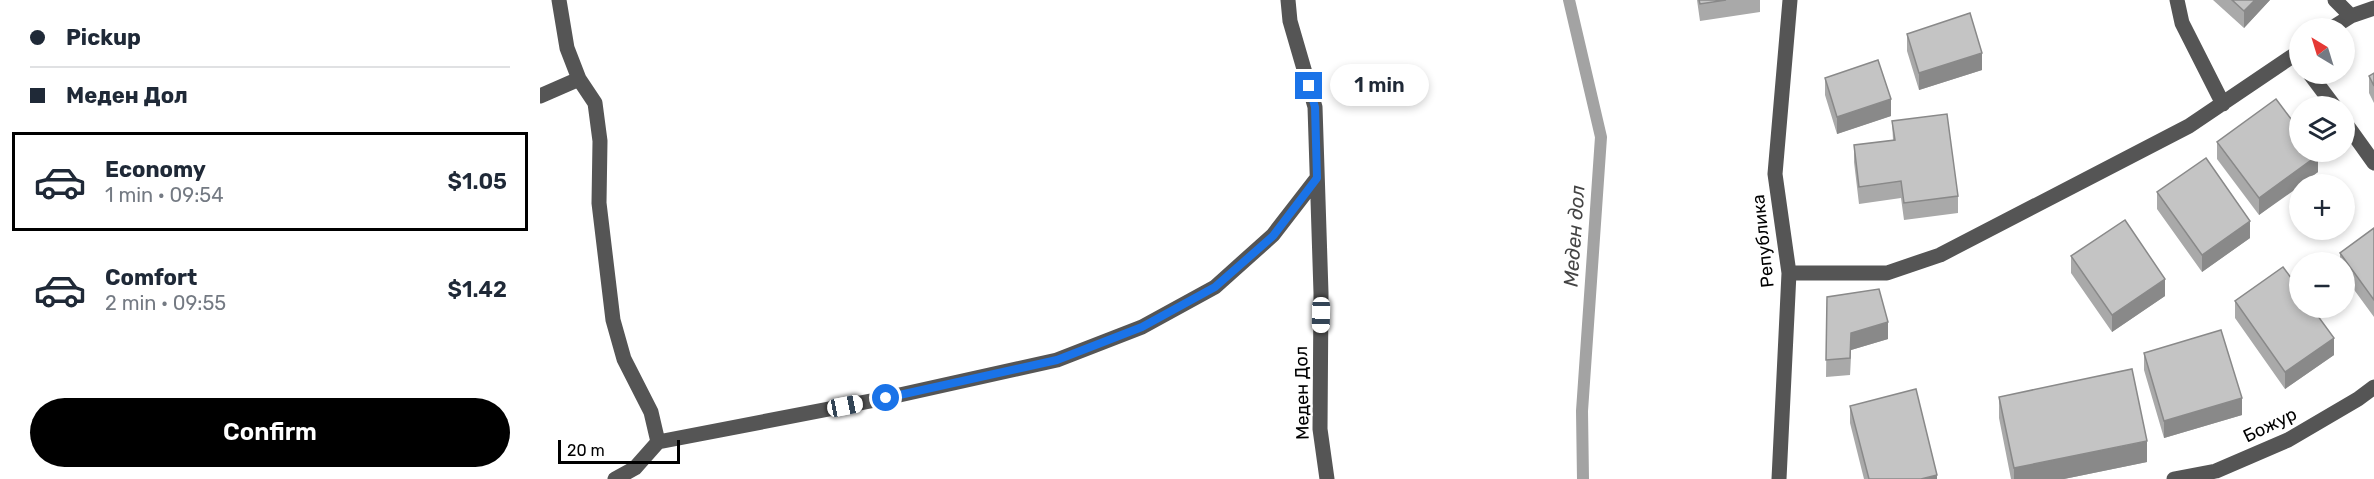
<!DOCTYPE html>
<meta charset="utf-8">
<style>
body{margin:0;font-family:Rubik,sans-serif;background:#f6f6f7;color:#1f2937;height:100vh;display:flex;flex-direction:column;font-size:22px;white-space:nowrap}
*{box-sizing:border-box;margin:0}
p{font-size:20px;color:#747a83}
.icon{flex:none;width:33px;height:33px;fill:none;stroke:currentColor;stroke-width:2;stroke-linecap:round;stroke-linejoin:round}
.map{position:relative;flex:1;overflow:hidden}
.panel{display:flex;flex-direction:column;background:#fff;width:540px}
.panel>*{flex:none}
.top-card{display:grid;align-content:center;height:132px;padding:0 30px;background:#fff}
.needle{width:39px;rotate:322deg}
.buttons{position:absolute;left:1749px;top:18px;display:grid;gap:12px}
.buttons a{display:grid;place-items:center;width:66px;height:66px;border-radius:50%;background:#fff;box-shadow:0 3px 9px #0003;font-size:30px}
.scale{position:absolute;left:18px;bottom:15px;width:122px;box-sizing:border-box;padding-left:6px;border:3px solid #000;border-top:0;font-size:16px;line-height:21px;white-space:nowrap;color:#000;-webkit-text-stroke:4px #fff;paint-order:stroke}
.end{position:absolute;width:27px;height:27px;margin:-14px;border:8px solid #1a73e8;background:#fff;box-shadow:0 0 0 3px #fff}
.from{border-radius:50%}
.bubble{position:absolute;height:42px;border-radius:21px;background:#fff;box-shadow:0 3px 9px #0003;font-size:20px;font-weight:600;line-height:42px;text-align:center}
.car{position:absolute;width:18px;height:36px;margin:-18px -9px;border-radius:8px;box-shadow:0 0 4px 2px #0007;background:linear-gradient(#fff 24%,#345 0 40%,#fff 0 76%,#345 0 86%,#fff 0)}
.top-card b{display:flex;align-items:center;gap:21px;height:57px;font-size:22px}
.top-card b+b{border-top:2px solid #e0e1e3}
.top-card i{width:15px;height:15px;background:#1f2937}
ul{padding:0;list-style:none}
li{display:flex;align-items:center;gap:18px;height:99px;margin:0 12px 9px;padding:0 18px;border:3px solid transparent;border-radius:0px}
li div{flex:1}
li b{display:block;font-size:22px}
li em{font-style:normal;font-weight:600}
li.on{border-color:#000}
li>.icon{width:54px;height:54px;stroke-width:1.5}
.cta{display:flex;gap:12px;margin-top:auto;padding:12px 30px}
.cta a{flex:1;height:69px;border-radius:36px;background:#000;color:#fff;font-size:24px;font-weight:600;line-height:69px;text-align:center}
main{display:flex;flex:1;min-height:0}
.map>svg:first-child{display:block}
</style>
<main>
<section class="panel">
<div class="top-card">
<b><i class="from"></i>Pickup</b>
<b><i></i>Меден Дол</b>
</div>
<ul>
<li class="on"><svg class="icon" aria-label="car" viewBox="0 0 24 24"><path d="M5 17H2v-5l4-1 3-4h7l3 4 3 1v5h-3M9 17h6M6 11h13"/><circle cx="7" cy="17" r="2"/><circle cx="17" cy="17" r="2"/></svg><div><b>Economy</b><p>1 min · 09:54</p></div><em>$1.05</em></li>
<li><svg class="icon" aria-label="car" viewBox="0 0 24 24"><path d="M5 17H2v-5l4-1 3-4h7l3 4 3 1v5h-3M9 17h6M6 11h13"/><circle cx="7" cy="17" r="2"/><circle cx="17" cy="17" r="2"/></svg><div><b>Comfort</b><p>2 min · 09:55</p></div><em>$1.42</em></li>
</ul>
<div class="cta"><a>Confirm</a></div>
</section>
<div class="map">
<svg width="1834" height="479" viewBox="0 0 1834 479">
<rect width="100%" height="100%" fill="#fff"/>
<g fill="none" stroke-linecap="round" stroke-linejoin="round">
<path stroke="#a3a3a3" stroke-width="12" d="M 1029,0 L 1061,137 L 1042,411 L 1043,479"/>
<path stroke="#555" stroke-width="15" d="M 19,0 L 27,48 L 39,79 L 55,103 L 60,141 L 59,203 L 73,320 L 84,359 L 111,412 L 118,442 L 95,468 L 75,479
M 748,0 L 750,21 L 775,107 L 781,293 L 780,429 L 787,479
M 1637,0 L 1642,23 L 1683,104
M 1795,0 L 1811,16 L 1834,8
M 1792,28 L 1811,16
M 1770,74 L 1794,106
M 0,96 L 39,79
M 1804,121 L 1834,163
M 1249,273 L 1347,273 L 1400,255 L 1649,126 L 1760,51
M 118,442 L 346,398 L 517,360 L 602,327 L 675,287 L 733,235 L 777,178
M 1239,479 L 1249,273 L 1235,174 L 1250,0
M 1634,479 L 1676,471 L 1748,440 L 1818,399 L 1834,387"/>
</g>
<path fill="#a9a9a9" d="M 1157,0 L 1220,0 L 1220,12 L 1160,21 Z
M 1673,0 L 1730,0 L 1704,28 Z
M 1367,34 L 1442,70 L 1379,90 L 1367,51 Z
M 1834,73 L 1834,103 L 1829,93 L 1829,76 Z
M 1285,78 L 1351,116 L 1297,134 L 1285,95 Z
M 1352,121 L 1418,196 L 1418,213 L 1364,220 L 1361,198 L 1319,204 L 1314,162 L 1314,145 L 1353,140 Z
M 1677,142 L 1778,172 L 1761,184 L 1760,184 L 1719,215 L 1677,159 Z
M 1617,192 L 1710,238 L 1662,272 L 1617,209 Z
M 1834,228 L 1834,317 L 1804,276 L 1804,262 L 1800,262 L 1800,253 Z
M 1531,256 L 1625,296 L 1572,332 L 1531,273 Z
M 1287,297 L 1348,339 L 1311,350 L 1310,375 L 1286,377 Z
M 1695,301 L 1794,355 L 1745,389 L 1695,318 Z
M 1604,353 L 1702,415 L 1624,438 L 1604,370 Z
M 1459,397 L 1607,462 L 1524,479 L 1471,479 L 1459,418 Z
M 1310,406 L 1397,479 L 1324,479 L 1310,423 Z"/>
<path fill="#898989" d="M 1715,0 L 1730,0 L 1704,28 L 1704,11 Z
M 1442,53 L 1442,70 L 1379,90 L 1379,73 Z
M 1351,99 L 1351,116 L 1297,134 L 1297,117 Z
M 1778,155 L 1778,172 L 1761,184 L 1760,184 L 1760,186 L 1719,215 L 1719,198 Z
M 1710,221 L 1710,238 L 1662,272 L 1662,255 Z
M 1625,279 L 1625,296 L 1572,332 L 1572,315 Z
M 1348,322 L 1348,339 L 1311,350 L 1310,375 L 1311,333 Z
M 1794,338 L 1794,355 L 1745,389 L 1745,372 Z
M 1702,398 L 1702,415 L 1624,438 L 1624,421 Z
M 1607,441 L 1607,462 L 1524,479 L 1474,479 L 1474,468 Z
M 1397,475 L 1397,479 L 1381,479 Z"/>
<path fill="#c4c4c4" stroke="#898989" stroke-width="1.5" d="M 1159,0 L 1186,0 L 1160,4 Z
M 1692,0 L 1715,0 L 1704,11 Z
M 1430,13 L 1442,53 L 1379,73 L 1367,34 Z
M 1338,60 L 1351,99 L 1297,117 L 1285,78 Z
M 1834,73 L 1834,86 L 1829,76 Z
M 1736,99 L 1760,131 L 1760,152 L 1775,152 L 1778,155 L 1719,198 L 1677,142 Z
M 1407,114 L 1418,196 L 1364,203 L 1361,181 L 1319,187 L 1314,145 L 1355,140 L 1352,121 Z
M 1666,158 L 1710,221 L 1662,255 L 1617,192 Z
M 1585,220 L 1625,279 L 1572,315 L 1531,256 Z
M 1834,228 L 1834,300 L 1800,253 Z
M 1743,267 L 1760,290 L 1760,308 L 1772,308 L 1794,338 L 1745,372 L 1695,301 Z
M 1339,289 L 1348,322 L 1311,333 L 1310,358 L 1286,360 L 1287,297 Z
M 1681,330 L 1702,398 L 1624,421 L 1604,353 Z
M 1592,369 L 1607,441 L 1474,468 L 1459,397 Z
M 1376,389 L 1397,475 L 1381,479 L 1329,479 L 1310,406 Z"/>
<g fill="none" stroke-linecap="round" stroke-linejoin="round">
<path stroke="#1a73e8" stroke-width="8" d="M 346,398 L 517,360 L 602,327 L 675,287 L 733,236 L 777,178 L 775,107 L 769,86"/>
</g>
<g text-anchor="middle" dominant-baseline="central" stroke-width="4.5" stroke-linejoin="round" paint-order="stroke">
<g font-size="18" fill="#000" stroke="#fff">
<text transform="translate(1223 241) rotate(-96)">Република</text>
<text transform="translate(762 393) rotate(-91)">Меден Дол</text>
<text transform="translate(1730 425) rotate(-26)">Божур</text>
</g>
<g font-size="20" font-style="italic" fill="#444" stroke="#fff">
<text transform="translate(1034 236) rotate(-86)">Меден дол</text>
</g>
</g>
</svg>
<div class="buttons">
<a><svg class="needle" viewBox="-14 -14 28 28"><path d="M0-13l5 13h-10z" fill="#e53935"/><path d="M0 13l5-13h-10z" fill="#747a83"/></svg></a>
<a><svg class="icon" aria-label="layers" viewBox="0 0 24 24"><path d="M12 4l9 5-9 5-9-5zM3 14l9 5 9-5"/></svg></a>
<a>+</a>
<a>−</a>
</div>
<div class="scale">20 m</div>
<i class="end from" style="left:346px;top:398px"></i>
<i class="end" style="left:769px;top:86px"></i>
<div class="bubble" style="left:790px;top:64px;width:99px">1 min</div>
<i class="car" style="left:781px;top:315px;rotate:181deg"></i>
<i class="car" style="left:305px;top:406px;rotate:79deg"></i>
</div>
</main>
